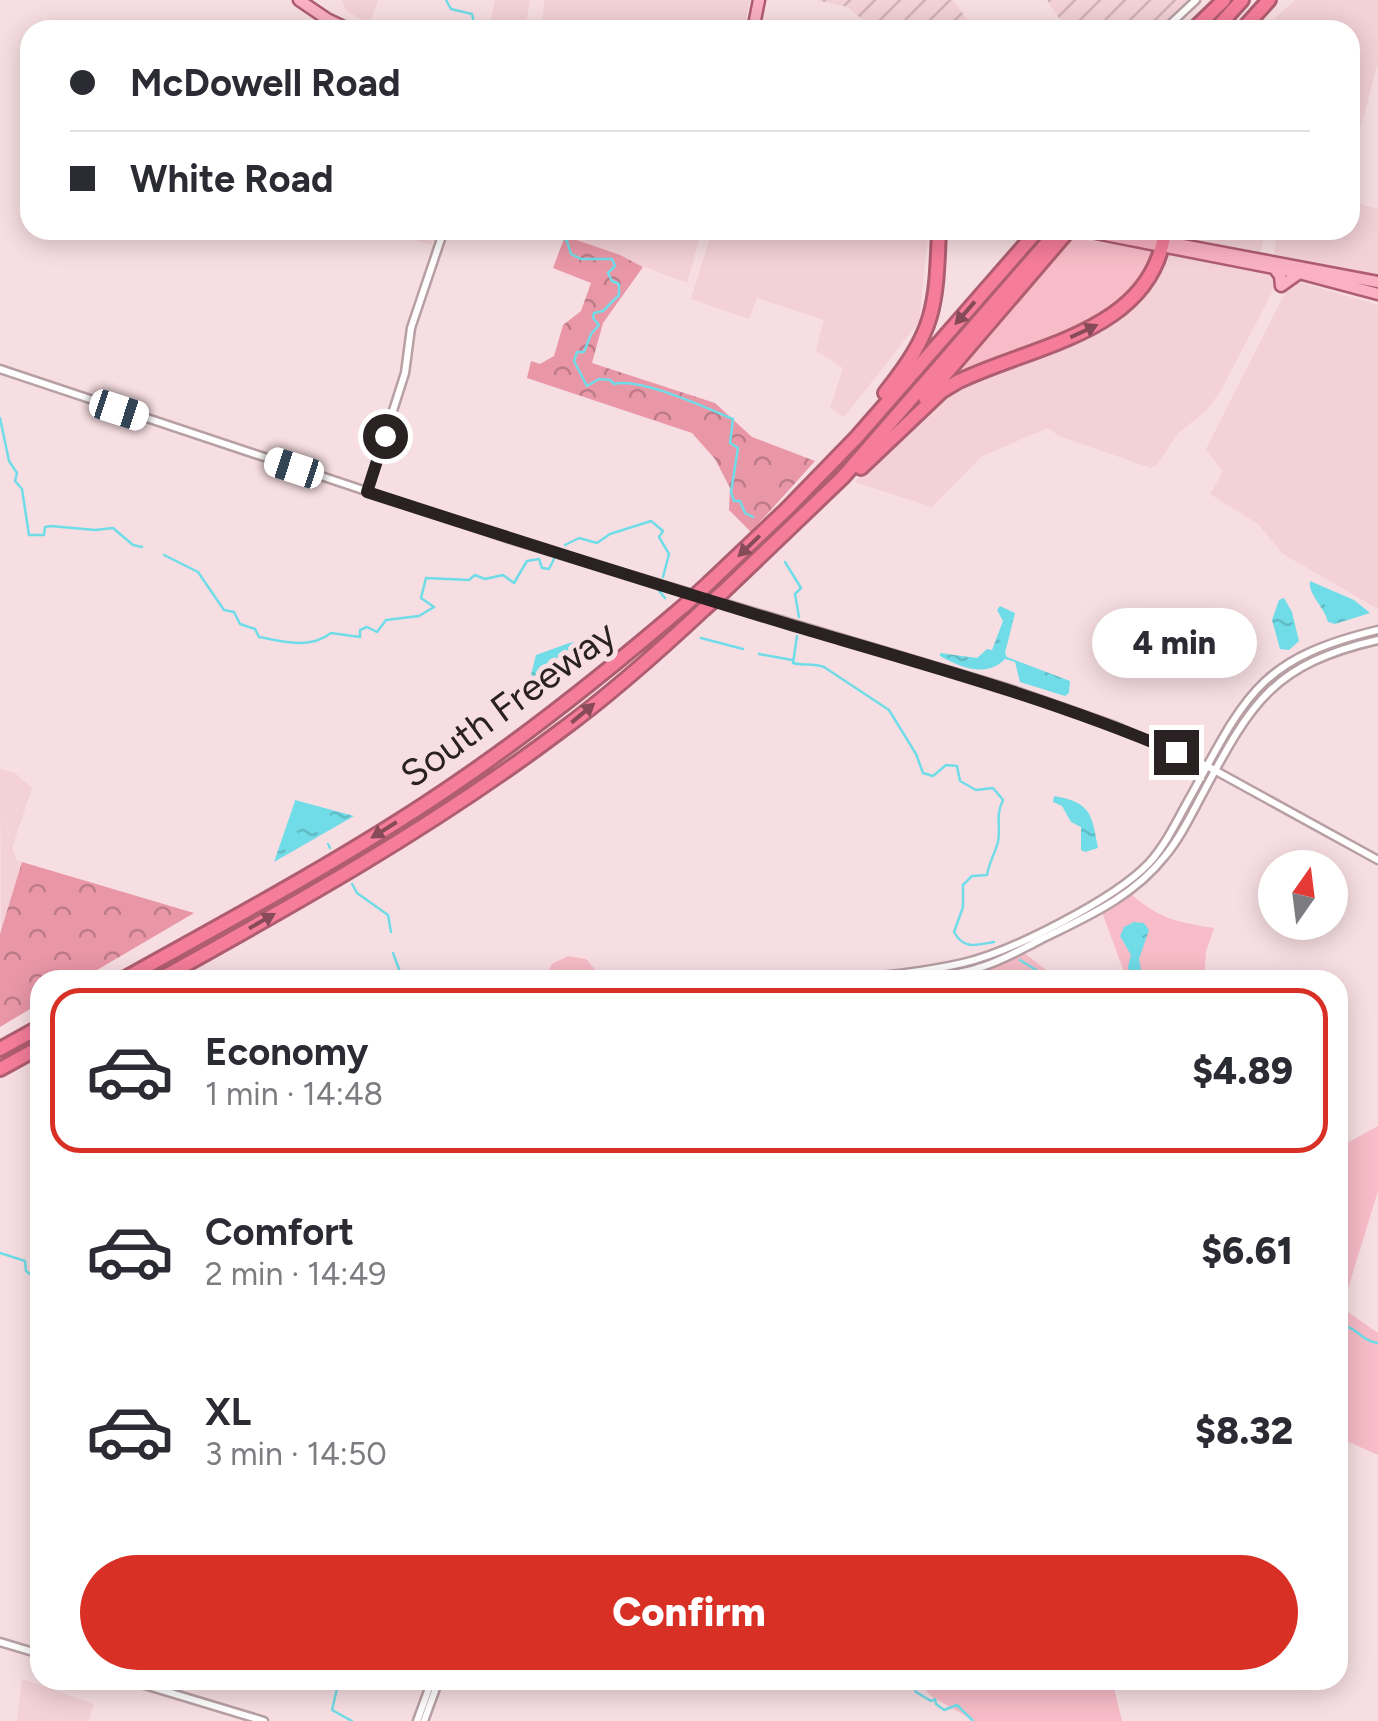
<!DOCTYPE html>
<meta charset="utf-8">
<style>
body{margin:0;font-family:Figtree,sans-serif;background:#f7f7f7;color:#2b2b33;height:100vh;display:flex;flex-direction:column;font-size:38px;white-space:nowrap}
*{box-sizing:border-box;margin:0}
p{font-size:32px;color:#7c7c81}
.icon{flex:none;width:55px;height:55px;fill:none;stroke:currentColor;stroke-width:2;stroke-linecap:round;stroke-linejoin:round}
.map{position:relative;flex:1;overflow:hidden}
.details{position:absolute;left:30px;top:970px;width:1318px;height:720px;display:flex;flex-direction:column;background:#fff;border-radius:30px;box-shadow:0 5px 25px #0003}
.details>*{flex:none}
.hud{position:absolute;left:20px;top:20px;width:1340px;height:220px;border-radius:30px;box-shadow:0 5px 25px #0003;display:grid;align-content:center;height:220px;padding:0 50px;background:#fff}
.needle{width:65px;rotate:14deg}
.controls{position:absolute;left:1258px;top:850px;display:grid;gap:20px}
.controls a{display:grid;place-items:center;width:90px;height:90px;border-radius:50%;background:#fff;box-shadow:0 5px 25px #0003;font-size:50px}
.end{position:absolute;width:45px;height:45px;margin:-22px;border:12px solid #2a2122;background:#fff;box-shadow:0 0 0 5px #fff}
.from{border-radius:50%}
.bubble{position:absolute;height:70px;border-radius:35px;background:#fff;box-shadow:0 5px 25px #0003;font-size:32px;font-weight:800;line-height:70px;text-align:center}
.car{position:absolute;width:30px;height:60px;margin:-30px -15px;border-radius:12px;box-shadow:0 0 8px 2px #0007;background:linear-gradient(#fff 24%,#345 0 40%,#fff 0 76%,#345 0 86%,#fff 0)}
.hud b{display:flex;align-items:center;gap:35px;height:95px;font-size:38px}
.hud b+b{border-top:2px solid #e1e1e2}
.hud i{width:25px;height:25px;background:#2b2b33}
ul{padding:18px 0 0;list-style:none}
li{display:flex;align-items:center;gap:30px;height:165px;margin:0 20px 15px;padding:0 30px;border:5px solid transparent;border-radius:30px}
li div{flex:1}
li b{display:block;font-size:38px}
li em{font-style:normal;font-weight:800}
li.active{border-color:#d93025}
li>.icon{width:90px;height:90px;stroke-width:1.5}
.primary-button{display:flex;gap:20px;margin-top:auto;padding:20px 50px}
.primary-button a{flex:1;height:115px;border-radius:60px;background:#d93025;color:#fff;font-size:40px;font-weight:800;line-height:115px;text-align:center}
.map>svg:first-child{display:block}
</style>
<div class="map">
<svg width="1378" height="1721" viewBox="0 0 1378 1721">
<defs>
<pattern id="industrial-furrows" width="10" height="10" patternUnits="userSpaceOnUse" patternTransform="scale(2.5)"><rect width="10" height="10" fill="#f3d1d6"/><path d="M-1 1l2-2M0 10L10 0M9 11l2-2" fill="none" stroke="#d0b3b7"/></pattern>
<pattern id="forest-crowns" width="20" height="18" patternUnits="userSpaceOnUse" patternTransform="scale(2.5)"><rect width="20" height="18" fill="#e997a7"/><path d="M2 6a3 3 0 1 1 6 0M12 15a3 3 0 1 1 6 0" fill="none" stroke="#bd7b88"/></pattern>
<pattern id="water-ripples" width="26" height="14" patternUnits="userSpaceOnUse" patternTransform="scale(2.5)"><rect width="26" height="14" fill="#70dce7"/><path d="M2 4q2-2 4 0t4 0M15 11q2-2 4 0t4 0" fill="none" stroke="#61bcc6"/></pattern>
</defs>
<rect width="100%" height="100%" fill="#f7dee2"/>
<path fill="#f3d1d6" d="M 342,0 L 378,0 L 372,18 L 365,21 L 346,11 Z
M 495,0 L 530,0 L 525,30 L 489,30 Z
M 544,0 L 750,0 L 744,30 L 542,30 Z
M 1295,0 L 1378,0 L 1378,63 L 1350,166 L 1350,30 L 1262,30 Z
M 1350,201 L 1378,209 L 1378,280 L 1274,255 L 1277,230 L 1350,230 Z
M 385,230 L 436,230 L 431,245 Z
M 567,230 L 702,230 L 687,283 L 565,236 Z
M 712,230 L 929,230 L 919,322 L 844,417 L 830,408 L 843,368 L 816,351 L 824,320 L 757,298 L 749,319 L 691,299 Z
M 1178,230 L 1265,230 L 1261,252 L 1178,239 Z
M 1171,253 L 1274,273 L 1279,279 L 1220,392 L 1206,411 L 1178,433 L 1157,465 L 1151,468 L 1059,436 L 1048,428 L 982,456 L 932,507 L 855,482 L 941,396 Z
M 1299,282 L 1378,305 L 1378,609 L 1283,554 L 1258,524 L 1210,494 L 1223,471 L 1206,449 L 1288,287 Z
M 0,769 L 15,773 L 32,788 L 12,848 L 17,860 L 22,862 L 1,934 Z
M 22,1679 L 94,1704 L 89,1721 L 17,1721 Z"/>
<path fill="url(#industrial-furrows)" d="M 815,0 L 953,0 L 975,30 L 874,30 L 848,7 Z
M 1047,0 L 1191,0 L 1161,30 L 1067,30 Z"/>
<path fill="#f7bcc7" d="M 1067,237 L 1153,250 L 1157,254 L 1144,279 L 1106,317 L 940,387 Z
M 1132,895 C 1161,920 1178,922 1214,928 L 1206,951 L 1204,980 L 1127,980 L 1102,912 Z
M 1023,952 L 1059,980 L 927,980 Z
M 568,956 L 586,959 L 597,972 L 598,980 L 544,980 L 552,964 Z
M 1378,1126 L 1378,1191 L 1342,1308 L 1378,1333 L 1378,1455 L 1338,1437 L 1338,1148 Z
M 916,1680 L 1112,1680 L 1122,1721 L 975,1721 L 932,1697 Z"/>
<path fill="url(#forest-crowns)" d="M 565,236 L 620,255 L 643,267 L 603,323 L 592,363 L 715,403 L 752,437 L 815,461 L 751,532 L 729,510 L 730,488 L 715,459 L 692,433 L 527,378 L 531,361 L 540,364 L 554,356 L 563,325 L 581,311 L 591,283 L 553,268 Z
M 22,862 L 194,913 L 80,980 L 40,980 L 40,1003 L 0,1027 L 0,934 Z"/>
<path fill="url(#water-ripples)" d="M 1310,581 L 1354,600 L 1370,613 L 1335,624 L 1328,622 C 1324,606 1308,595 1310,581 Z
M 1284,598 L 1292,612 L 1299,641 L 1289,650 L 1280,649 L 1272,620 L 1279,600 Z
M 1000,606 L 1015,613 L 1005,653 L 1007,657 L 1070,681 L 1069,693 L 1065,696 L 1020,682 L 1015,662 L 1005,659 C 986,678 962,668 940,656 L 940,653 L 977,658 L 987,649 L 992,650 L 1003,621 L 997,610 Z
M 569,643 L 577,642 L 580,645 L 561,663 L 530,679 L 536,655 Z
M 1054,796 C 1092,802 1092,816 1098,848 L 1085,852 L 1081,850 L 1081,827 L 1071,822 L 1062,806 L 1053,802 Z
M 295,800 L 354,816 L 274,862 L 295,801 Z
M 1134,922 L 1144,923 L 1149,930 L 1139,959 L 1143,980 L 1131,980 L 1128,967 L 1131,955 L 1120,936 L 1124,927 Z"/>
<g fill="none" stroke-linecap="round" stroke-linejoin="round">
<path stroke="#70dce7" stroke-width="2.5" d="M 446,0 L 451,9 L 472,14 L 474,23 L 482,30
M 552,230 L 567,241 L 571,254 L 581,259 L 612,259 L 615,266 L 608,273 L 612,281 L 619,284 L 619,295 L 603,311 L 594,313 L 593,318 L 599,325 L 591,334 L 584,352 L 577,352 L 574,361 L 587,386 L 599,379 L 610,380 L 614,384 C 640,377 706,408 733,419 L 730,443 L 738,448 L 731,492 L 734,501 L 740,501 L 745,513 L 753,517
M 0,418 L 9,461 L 17,473 L 15,481 L 22,489 L 29,535 L 44,535 L 45,527 L 51,526 L 95,530 L 113,528 L 133,545 L 142,547
M 565,545 L 579,538 L 597,543 L 610,534 L 651,521 L 663,531 L 659,537 L 669,554 L 663,577
M 164,555 L 198,572 L 224,610 L 234,612 L 240,624 L 255,629 L 259,637 C 282,641 309,650 331,633 L 360,637 L 360,630 L 367,627 L 377,632 L 386,620 L 419,616 L 434,607 L 421,598 L 426,578 L 469,580 L 475,575 L 485,579 L 503,575 L 514,583 L 527,561 L 539,559 L 542,568 L 549,569 L 554,559
M 785,562 L 801,588 L 795,594 L 799,617
M 659,591 L 665,598
M 797,636 L 793,663 C 804,666 813,663 824,667 L 889,710 L 916,754 L 923,773 L 933,776 L 946,765 L 957,766 L 960,781 L 976,790 L 993,788 L 1003,800 C 995,816 1001,826 998,842 C 995,853 989,863 987,875 L 972,876 L 963,885 L 963,907 L 954,932 C 964,950 976,945 994,942
M 701,638 L 743,649
M 759,654 L 792,660
M 328,844 L 330,848
M 352,884 L 357,893 L 388,915 L 391,932
M 393,953 L 403,980
M 1020,960 L 1052,980
M 0,1253 L 25,1261 L 26,1271 L 40,1282
M 1338,1325 C 1357,1325 1360,1341 1378,1343
M 339,1680 L 332,1710 L 352,1721
M 911,1680 L 916,1692 L 931,1701 L 935,1699 L 936,1704 L 944,1710 L 957,1705 L 973,1721"/>
<g stroke="#b79fa3" stroke-width="11">
<path id="minor" d="M 1164,30 L 1196,0
M 0,369 L 513,540 L 1007,688 L 1115,726 L 1207,766 L 1378,860
M 367,492 L 405,373 L 411,328 L 444,230
M 842,980 C 882,976 924,972 963,963 C 1011,952 1115,899 1149,863 C 1168,842 1179,816 1193,792 C 1247,692 1262,658 1378,630
M 911,980 C 933,977 956,975 978,968 C 1000,962 1020,950 1040,940 C 1086,917 1132,898 1165,856 C 1181,837 1192,813 1204,791 C 1252,701 1274,664 1378,640
M 0,1642 L 40,1654
M 128,1680 L 264,1721
M 417,1721 L 432,1680
M 424,1721 L 439,1680"/>
</g>
<g stroke="#af5d70" stroke-width="15">
<path id="major" d="M 299,0 L 327,19 L 350,30
M 753,30 L 759,0
M 1080,230 L 1299,273 L 1378,294
M 1164,245 L 1177,244 L 1378,282
M 1274,268 L 1280,276 L 1281,286 L 1298,274"/>
</g>
<g stroke="#af5d70" stroke-width="18">
<path id="highway" d="M 1193,30 L 1224,0
M 1215,30 L 1242,0
M 1242,30 L 1269,0
M 885,393 C 935,330 936,309 939,230
M 925,398 L 1069,230
M 861,468 L 942,391 L 957,382 C 1032,345 1153,333 1165,230
M 710,582 L 787,509 L 857,437 L 1038,230
M 724,591 L 843,477 L 1058,230
M 122,980 C 224,923 327,868 425,804 C 517,744 602,676 685,605
M 158,980 C 295,904 433,827 559,732 C 610,695 658,652 704,609
M 0,1049 L 40,1027
M 0,1069 L 40,1047"/>
</g>
<use href="#minor" stroke="#fff" stroke-width="6"/>
<use href="#major" stroke="#fab1c2" stroke-width="10"/>
<use href="#highway" stroke="#f67d9a" stroke-width="12"/>
<g stroke="#af5d70" stroke-width="18" stroke-linecap="butt">
<path id="highway-bridge" d="M 685,605 L 710,582
M 704,609 L 724,591"/>
</g>
<use href="#highway-bridge" stroke="#f67d9a" stroke-width="12"/>
</g>
<defs><path id="oneway-solid" d="M-6-.8H1V-3.2L6.5 0L1 3.2V.8H-6Z" transform="scale(2.5)"/></defs>
<g fill="#864a58">
<use href="#oneway-solid" transform="translate(965 313) rotate(131)"/>
<use href="#oneway-solid" transform="translate(1084 331) rotate(-25)"/>
<use href="#oneway-solid" transform="translate(749 546) rotate(136)"/>
<use href="#oneway-solid" transform="translate(583 713) rotate(-40)"/>
<use href="#oneway-solid" transform="translate(384 830) rotate(148)"/>
<use href="#oneway-solid" transform="translate(262 921) rotate(-30)"/>
</g>
<g fill="none" stroke-linecap="round" stroke-linejoin="round">
<path stroke="#2a2122" stroke-width="12" d="M 385,436 L 367,492 C 509,538 651,583 794,626 C 923,664 1052,699 1176,752"/>
</g>
<g text-anchor="middle" dominant-baseline="central" stroke-width="10" stroke-linejoin="round" paint-order="stroke">
<g font-size="38" fill="#2a2122" stroke="#f7dee2">
<text transform="translate(508 704) rotate(-36)">South Freeway</text>
</g>
</g>
</svg>
<div class="controls">
<a><svg class="needle" viewBox="-14 -14 28 28"><path d="M0-13l5 13h-10z" fill="#e53935"/><path d="M0 13l5-13h-10z" fill="#7c7c81"/></svg></a>
</div>
<i class="end from" style="left:385px;top:436px"></i>
<i class="end" style="left:1176px;top:752px"></i>
<div class="bubble" style="left:1092px;top:608px;width:165px">4 min</div>
<i class="car" style="left:119px;top:410px;rotate:108deg"></i>
<i class="car" style="left:294px;top:468px;rotate:288deg"></i>
<div class="hud">
<b><i class="from"></i>McDowell Road</b>
<b><i></i>White Road</b>
</div>
<section class="details">
<ul>
<li class="active"><svg class="icon" aria-label="car" viewBox="0 0 24 24"><path d="M5 17H2v-5l4-1 3-4h7l3 4 3 1v5h-3M9 17h6M6 11h13"/><circle cx="7" cy="17" r="2"/><circle cx="17" cy="17" r="2"/></svg><div><b>Economy</b><p>1 min · 14:48</p></div><em>$4.89</em></li>
<li><svg class="icon" aria-label="car" viewBox="0 0 24 24"><path d="M5 17H2v-5l4-1 3-4h7l3 4 3 1v5h-3M9 17h6M6 11h13"/><circle cx="7" cy="17" r="2"/><circle cx="17" cy="17" r="2"/></svg><div><b>Comfort</b><p>2 min · 14:49</p></div><em>$6.61</em></li>
<li><svg class="icon" aria-label="car" viewBox="0 0 24 24"><path d="M5 17H2v-5l4-1 3-4h7l3 4 3 1v5h-3M9 17h6M6 11h13"/><circle cx="7" cy="17" r="2"/><circle cx="17" cy="17" r="2"/></svg><div><b>XL</b><p>3 min · 14:50</p></div><em>$8.32</em></li>
</ul>
<div class="primary-button"><a>Confirm</a></div>
</section>
</div>
